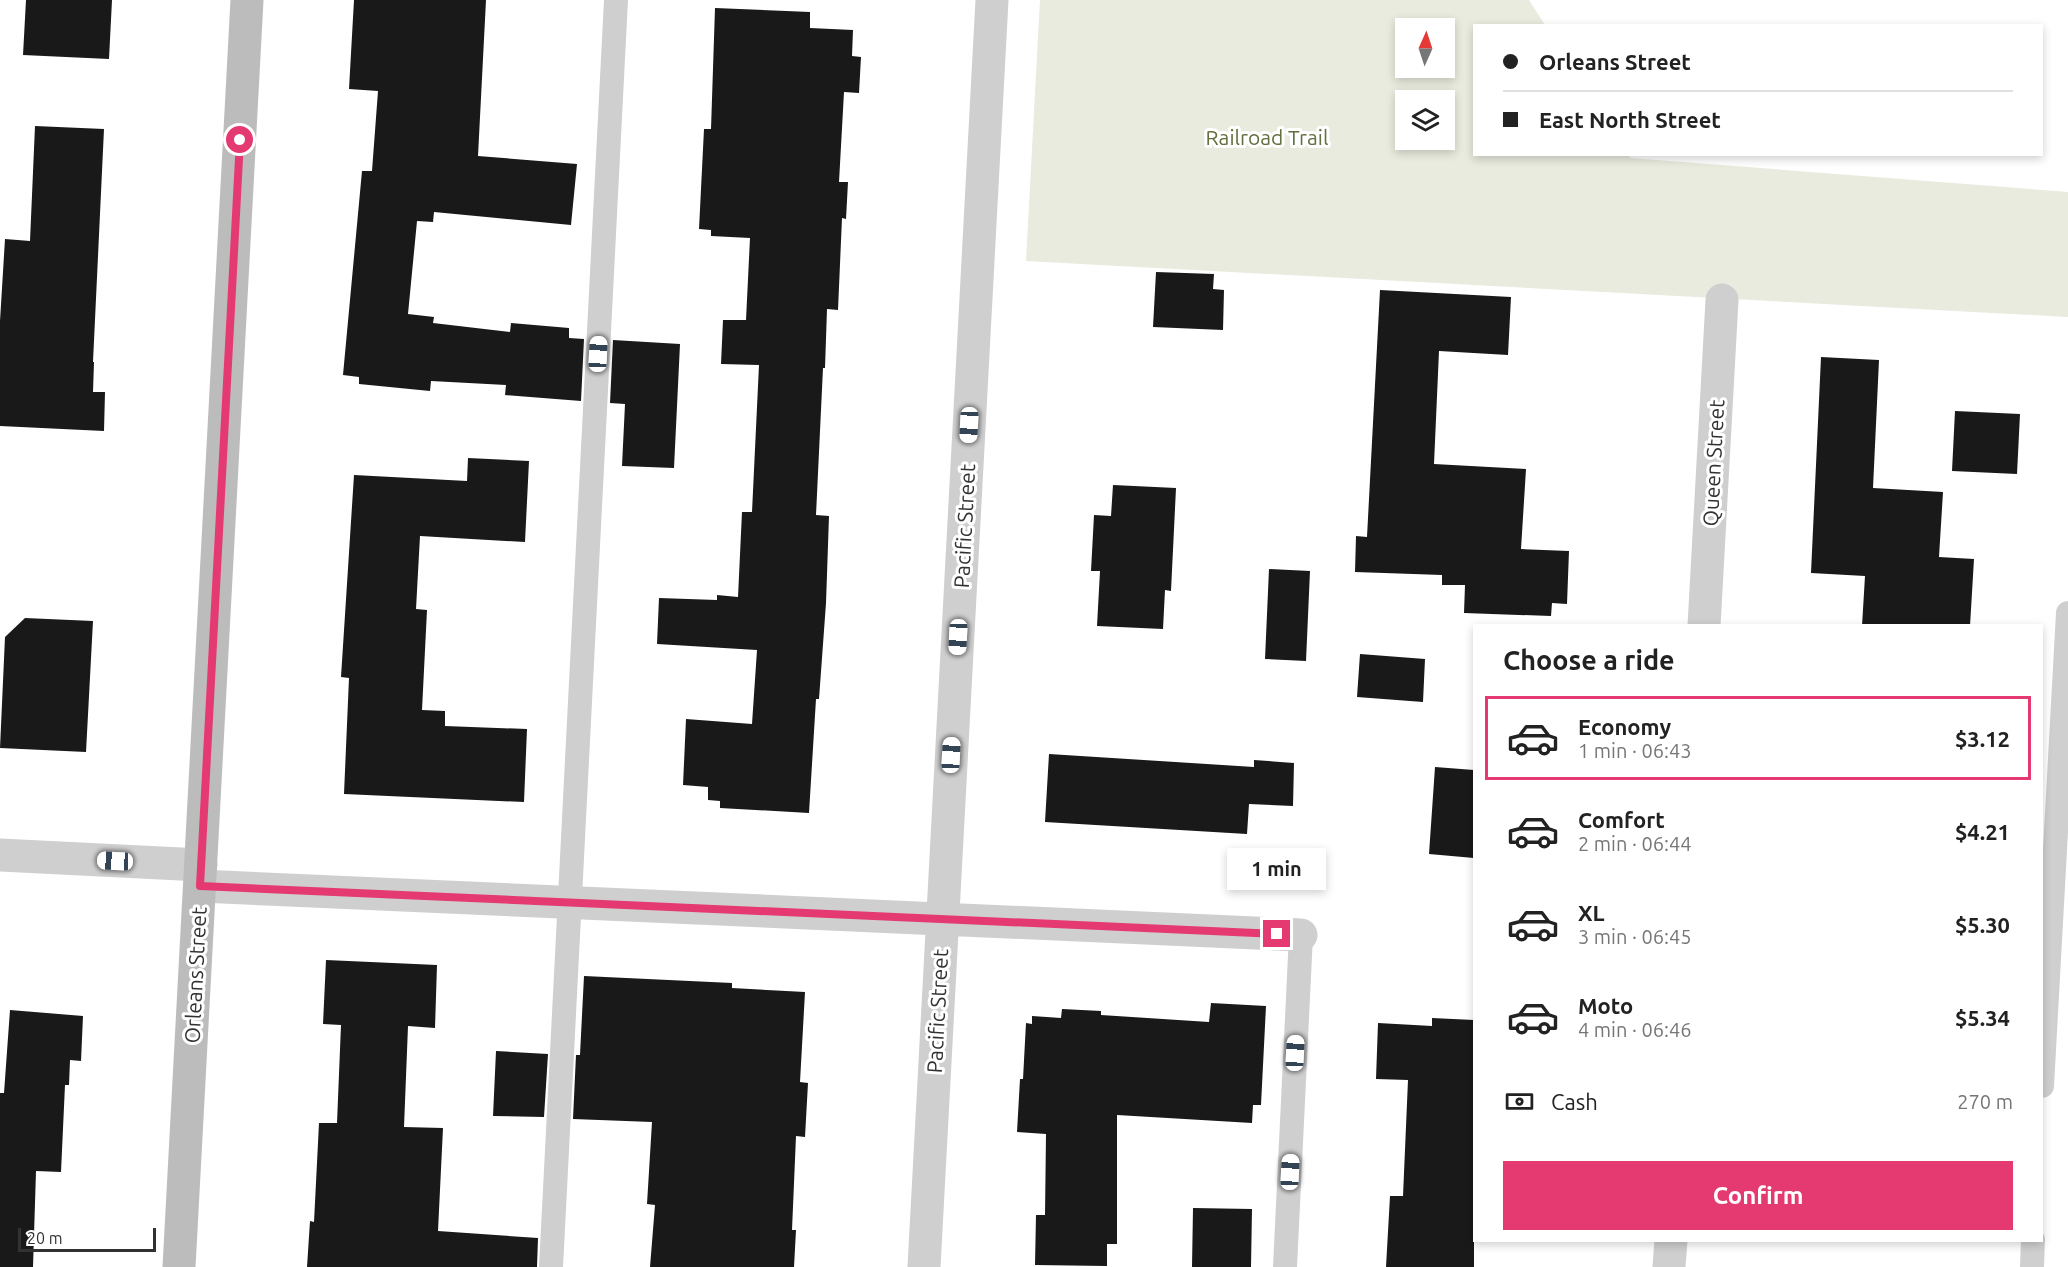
<!DOCTYPE html>
<meta charset="utf-8">
<style>
body{margin:0;font-family:Ubuntu,sans-serif;background:#f6f6f6;color:#222;height:100vh;display:flex;flex-direction:column;font-size:22px;white-space:nowrap}
*{box-sizing:border-box;margin:0}
p{font-size:20px;color:#767676}
.icon{flex:none;width:33px;height:33px;fill:none;stroke:currentColor;stroke-width:2;stroke-linecap:round;stroke-linejoin:round}
.map{position:relative;flex:1;overflow:hidden}
.sheet{position:absolute;left:1473px;top:624px;width:570px;height:618px;display:flex;flex-direction:column;background:#fff;border-radius:0px;box-shadow:0 3px 9px #0003}
.sheet>*{flex:none}
.banner{position:absolute;left:1473px;top:24px;width:570px;height:132px;border-radius:0px;box-shadow:0 3px 9px #0003;display:grid;align-content:center;height:132px;padding:0 30px;background:#fff}
.needle{width:39px;rotate:3deg}
.tools{position:absolute;left:1395px;top:18px;display:grid;gap:12px}
.tools a{display:grid;place-items:center;width:60px;height:60px;border-radius:0px;background:#fff;box-shadow:0 3px 9px #0003;font-size:30px}
.scale{position:absolute;left:18px;bottom:15px;width:138px;box-sizing:border-box;padding-left:6px;border:3px solid #323232;border-top:0;font-size:16px;line-height:21px;white-space:nowrap;color:#323232;-webkit-text-stroke:4px #fff;paint-order:stroke}
.end{position:absolute;width:27px;height:27px;margin:-14px;border:8px solid #e53972;background:#fff;box-shadow:0 0 0 3px #fff}
.from{border-radius:50%}
.bubble{position:absolute;height:42px;border-radius:0px;background:#fff;box-shadow:0 3px 9px #0003;font-size:20px;font-weight:700;line-height:42px;text-align:center}
.car{position:absolute;width:18px;height:36px;margin:-18px -9px;border-radius:8px;box-shadow:0 0 4px 2px #0007;background:linear-gradient(#fff 24%,#345 0 40%,#fff 0 76%,#345 0 86%,#fff 0)}
.banner b{display:flex;align-items:center;gap:21px;height:57px;font-size:22px}
.banner b+b{border-top:2px solid #e0e0e0}
.banner i{width:15px;height:15px;background:#222}
ul{padding:0;list-style:none}
li{display:flex;align-items:center;gap:18px;height:84px;margin:0 12px 9px;padding:0 18px;border:3px solid transparent;border-radius:0px}
li div{flex:1}
li b{display:block;font-size:22px}
li em{font-style:normal;font-weight:700}
li.active{border-color:#e53972}
li>.icon{width:54px;height:54px;stroke-width:1.5}
h2{padding:0 30px;font-size:27px;line-height:72px}
.pay{display:flex;align-items:center;gap:15px;height:66px;padding:0 30px;font-size:22px}
.pay p{margin-inline-start:auto}
.primary-button{display:flex;gap:12px;margin-top:auto;padding:12px 30px}
.primary-button a{flex:1;height:69px;border-radius:0px;background:#e53972;color:#fff;font-size:24px;font-weight:700;line-height:69px;text-align:center}
.map>svg:first-child{display:block}
</style>
<div class="map">
<svg width="2068" height="1267" viewBox="0 0 2068 1267">
<rect width="100%" height="100%" fill="#fff"/>
<path fill="#e9ebde" fill-rule="evenodd" d="M 1040,0 L 1529,0 L 1545,25 L 1474,26 L 1474,154 L 1628,155 L 1631,158 L 2068,192 L 2068,317 L 1026,261 ZM 1406,28 L 1444,28 L 1444,68 L 1406,68 ZM 1406,100 L 1444,100 L 1444,140 L 1406,140 Z"/>
<path fill="#191919" d="M 26,0 L 112,0 L 109,59 L 23,55 Z
M 354,0 L 486,0 L 478,156 L 577,164 L 571,225 L 434,212 L 433,222 L 417,221 L 408,314 L 434,317 L 433,323 L 510,332 L 511,323 L 569,328 L 569,338 L 584,339 L 581,401 L 505,395 L 506,385 L 431,381 L 430,391 L 359,384 L 359,377 L 343,375 L 362,171 L 372,171 L 378,91 L 349,89 Z
M 715,8 L 810,12 L 810,28 L 853,30 L 852,56 L 861,57 L 859,93 L 844,92 L 839,182 L 848,182 L 846,219 L 842,218 L 838,310 L 827,309 L 825,368 L 823,368 L 816,515 L 829,516 L 826,603 L 819,699 L 816,699 L 809,813 L 720,808 L 720,801 L 708,800 L 708,787 L 683,785 L 686,719 L 752,724 L 757,650 L 657,644 L 659,598 L 717,600 L 717,595 L 738,597 L 742,512 L 752,512 L 759,365 L 721,364 L 723,320 L 746,320 L 750,238 L 711,236 L 711,230 L 699,229 L 704,129 L 711,129 Z
M 35,126 L 104,129 L 93,362 L 94,362 L 93,392 L 105,392 L 104,431 L 0,426 L 0,321 L 5,239 L 30,241 Z
M 1156,272 L 1214,274 L 1213,289 L 1224,290 L 1223,330 L 1153,327 Z
M 1380,290 L 1511,297 L 1508,355 L 1439,351 L 1434,464 L 1526,469 L 1521,549 L 1569,551 L 1567,604 L 1552,603 L 1551,616 L 1464,613 L 1465,585 L 1442,585 L 1442,575 L 1355,572 L 1356,536 L 1367,537 Z
M 613,340 L 680,344 L 674,468 L 622,466 L 625,404 L 610,403 Z
M 1821,357 L 1879,360 L 1873,488 L 1943,492 L 1939,557 L 1974,559 L 1970,626 L 1862,626 L 1865,576 L 1811,573 Z
M 1955,411 L 2020,414 L 2017,474 L 1952,471 Z
M 468,458 L 529,461 L 525,542 L 420,536 L 416,609 L 427,610 L 422,710 L 445,711 L 445,726 L 527,729 L 524,802 L 344,794 L 349,678 L 341,677 L 354,475 L 467,481 Z
M 1113,485 L 1176,488 L 1171,591 L 1165,590 L 1163,629 L 1097,626 L 1100,571 L 1091,571 L 1094,515 L 1111,516 Z
M 1269,569 L 1310,571 L 1306,661 L 1265,659 Z
M 25,618 L 93,621 L 86,752 L 0,748 L 5,637 Z
M 1360,654 L 1425,659 L 1423,702 L 1357,697 Z
M 1049,754 L 1254,767 L 1254,760 L 1294,763 L 1293,806 L 1249,804 L 1247,834 L 1045,822 Z
M 1435,767 L 1474,770 L 1474,858 L 1429,854 Z
M 326,960 L 437,965 L 435,1028 L 408,1026 L 404,1127 L 443,1128 L 438,1231 L 538,1238 L 537,1267 L 307,1267 L 310,1221 L 314,1222 L 319,1123 L 337,1123 L 341,1025 L 323,1024 Z
M 584,976 L 732,983 L 732,988 L 805,992 L 800,1082 L 808,1083 L 805,1137 L 796,1136 L 792,1230 L 796,1230 L 794,1267 L 650,1267 L 655,1205 L 647,1204 L 652,1122 L 573,1119 L 576,1055 L 580,1055 Z
M 1211,1003 L 1266,1006 L 1261,1105 L 1253,1105 L 1252,1123 L 1117,1115 L 1117,1244 L 1107,1244 L 1107,1266 L 1035,1265 L 1036,1215 L 1045,1215 L 1046,1134 L 1017,1132 L 1020,1079 L 1023,1079 L 1026,1023 L 1032,1024 L 1032,1016 L 1061,1018 L 1062,1009 L 1101,1011 L 1101,1015 L 1209,1022 Z
M 10,1010 L 83,1016 L 81,1061 L 70,1060 L 69,1085 L 65,1085 L 61,1172 L 36,1171 L 33,1267 L 0,1267 L 0,1093 L 4,1093 Z
M 1432,1018 L 1474,1020 L 1474,1267 L 1386,1267 L 1390,1196 L 1403,1196 L 1408,1080 L 1376,1079 L 1378,1023 L 1432,1026 Z
M 496,1051 L 548,1054 L 544,1117 L 493,1116 Z
M 1193,1208 L 1252,1209 L 1251,1267 L 1192,1267 Z"/>
<g fill="none" stroke-linecap="round" stroke-linejoin="round">
<path stroke="#cfcfcf" stroke-width="24" d="M 2042,1086 L 2068,613
M 551,1267 L 616,0
M 1285,1267 L 1301,935
M 2032,1267 L 2033,1240"/>
<path stroke="#cfcfcf" stroke-width="33" d="M 1704,626 L 1722,300
M 0,855 L 201,865
M 200,886 L 1301,935
M 924,1267 L 992,0
M 1669,1267 L 1671,1240"/>
<path stroke="#bcbcbc" stroke-width="33" d="M 179,1267 L 247,0"/>
</g>
<g fill="none" stroke-linecap="round" stroke-linejoin="round">
<path stroke="#e53972" stroke-width="8" d="M 240,140 L 200,886 L 1277,934"/>
</g>
<g text-anchor="middle" dominant-baseline="central" stroke-width="6" stroke-linejoin="round" paint-order="stroke">
<g font-size="21" fill="#626f3f" stroke="#fff">
<text x="1267" y="137">Railroad Trail</text>
</g>
<g font-size="21" fill="#323232" stroke="#fff">
<text transform="translate(1713 463) rotate(-87)">Queen Street</text>
<text transform="translate(964 526) rotate(-87)">Pacific Street</text>
<text transform="translate(195 975) rotate(-87)">Orleans Street</text>
<text transform="translate(937 1011) rotate(-87)">Pacific Street</text>
</g>
</g>
</svg>
<div class="tools">
<a><svg class="needle" viewBox="-14 -14 28 28"><path d="M0-13l5 13h-10z" fill="#e53935"/><path d="M0 13l5-13h-10z" fill="#767676"/></svg></a>
<a><svg class="icon" aria-label="layers" viewBox="0 0 24 24"><path d="M12 4l9 5-9 5-9-5zM3 14l9 5 9-5"/></svg></a>
</div>
<div class="scale">20 m</div>
<i class="end from" style="left:240px;top:140px"></i>
<i class="end" style="left:1277px;top:934px"></i>
<div class="bubble" style="left:1227px;top:848px;width:99px">1 min</div>
<i class="car" style="left:598px;top:354px;rotate:3deg"></i>
<i class="car" style="left:969px;top:425px;rotate:183deg"></i>
<i class="car" style="left:958px;top:637px;rotate:183deg"></i>
<i class="car" style="left:951px;top:755px;rotate:3deg"></i>
<i class="car" style="left:115px;top:861px;rotate:273deg"></i>
<i class="car" style="left:1295px;top:1053px;rotate:3deg"></i>
<i class="car" style="left:1290px;top:1172px;rotate:3deg"></i>
<div class="banner">
<b><i class="from"></i>Orleans Street</b>
<b><i></i>East North Street</b>
</div>
<section class="sheet">
<h2>Choose a ride</h2>
<ul>
<li class="active"><svg class="icon" aria-label="car" viewBox="0 0 24 24"><path d="M5 17H2v-5l4-1 3-4h7l3 4 3 1v5h-3M9 17h6M6 11h13"/><circle cx="7" cy="17" r="2"/><circle cx="17" cy="17" r="2"/></svg><div><b>Economy</b><p>1 min · 06:43</p></div><em>$3.12</em></li>
<li><svg class="icon" aria-label="car" viewBox="0 0 24 24"><path d="M5 17H2v-5l4-1 3-4h7l3 4 3 1v5h-3M9 17h6M6 11h13"/><circle cx="7" cy="17" r="2"/><circle cx="17" cy="17" r="2"/></svg><div><b>Comfort</b><p>2 min · 06:44</p></div><em>$4.21</em></li>
<li><svg class="icon" aria-label="car" viewBox="0 0 24 24"><path d="M5 17H2v-5l4-1 3-4h7l3 4 3 1v5h-3M9 17h6M6 11h13"/><circle cx="7" cy="17" r="2"/><circle cx="17" cy="17" r="2"/></svg><div><b>XL</b><p>3 min · 06:45</p></div><em>$5.30</em></li>
<li><svg class="icon" aria-label="car" viewBox="0 0 24 24"><path d="M5 17H2v-5l4-1 3-4h7l3 4 3 1v5h-3M9 17h6M6 11h13"/><circle cx="7" cy="17" r="2"/><circle cx="17" cy="17" r="2"/></svg><div><b>Moto</b><p>4 min · 06:46</p></div><em>$5.34</em></li>
</ul>
<div class="pay"><svg class="icon" aria-label="cash" viewBox="0 0 24 24"><path d="M3 7h18v10H3z"/><circle cx="12" cy="12" r="2"/></svg>Cash<p>270 m</p></div>
<div class="primary-button"><a>Confirm</a></div>
</section>
</div>
